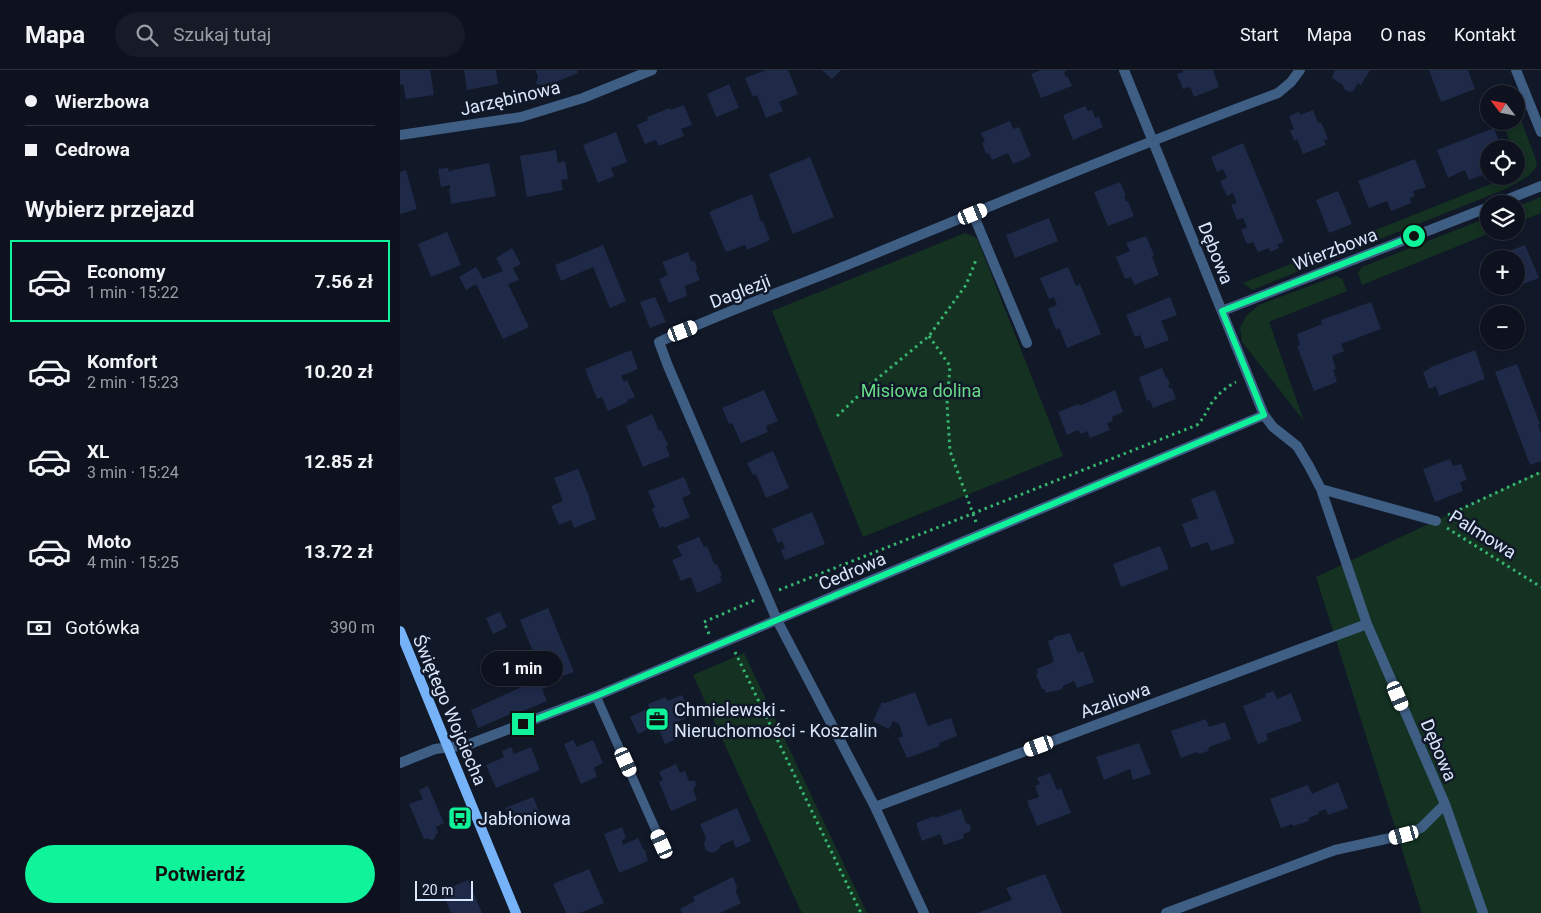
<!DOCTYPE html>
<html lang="pl">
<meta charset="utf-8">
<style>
body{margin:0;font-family:Roboto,sans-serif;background:#161b27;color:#f1f3f6;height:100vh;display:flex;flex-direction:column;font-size:19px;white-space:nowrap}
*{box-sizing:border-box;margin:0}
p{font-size:16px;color:#9a9ea4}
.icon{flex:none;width:28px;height:28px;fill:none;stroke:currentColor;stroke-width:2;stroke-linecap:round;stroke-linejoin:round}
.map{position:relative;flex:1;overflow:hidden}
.drawer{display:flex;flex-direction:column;background:#0d121e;width:400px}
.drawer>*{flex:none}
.hud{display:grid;align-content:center;height:110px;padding:0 25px;background:#0d121e}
.needle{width:32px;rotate:302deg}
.controls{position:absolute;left:1080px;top:15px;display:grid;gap:10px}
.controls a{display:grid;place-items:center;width:45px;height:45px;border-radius:50%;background:#0d121e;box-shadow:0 2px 8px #0003,0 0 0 1px #2d323c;font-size:25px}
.scale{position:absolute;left:15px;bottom:12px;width:58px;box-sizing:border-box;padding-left:5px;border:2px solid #d9e7fd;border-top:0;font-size:14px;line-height:18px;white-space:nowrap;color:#d9e7fd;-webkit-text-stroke:4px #111828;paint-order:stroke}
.end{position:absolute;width:22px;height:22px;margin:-11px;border:6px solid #0ff39b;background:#111;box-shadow:0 0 0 2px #111}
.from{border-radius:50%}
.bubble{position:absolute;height:35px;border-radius:18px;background:#0d121e;box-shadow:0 2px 8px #0003,0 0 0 1px #2d323c;font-size:16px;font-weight:700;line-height:35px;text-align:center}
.car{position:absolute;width:15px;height:30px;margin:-15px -8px;border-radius:6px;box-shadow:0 0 4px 1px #0007;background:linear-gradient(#fff 24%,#345 0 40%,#fff 0 76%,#345 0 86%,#fff 0)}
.hud b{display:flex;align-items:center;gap:18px;height:48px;font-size:19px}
.hud b+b{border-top:1px solid #2d323c}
.hud i{width:12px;height:12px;background:#f1f3f6}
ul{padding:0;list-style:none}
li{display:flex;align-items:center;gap:15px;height:82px;margin:0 10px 8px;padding:0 15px;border:2px solid transparent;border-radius:0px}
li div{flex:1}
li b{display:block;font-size:19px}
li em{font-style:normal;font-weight:700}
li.selected{border-color:#0ff39b}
li>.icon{width:45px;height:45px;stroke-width:1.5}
h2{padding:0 25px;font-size:22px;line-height:60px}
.pay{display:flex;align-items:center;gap:12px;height:55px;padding:0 25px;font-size:19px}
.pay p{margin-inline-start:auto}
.cta{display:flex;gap:10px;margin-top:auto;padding:10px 25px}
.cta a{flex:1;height:58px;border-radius:30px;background:#0ff39b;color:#111;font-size:20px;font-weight:700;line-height:58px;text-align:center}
header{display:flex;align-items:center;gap:30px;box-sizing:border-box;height:70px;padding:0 25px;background:#0d121e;border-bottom:1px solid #2d323c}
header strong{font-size:24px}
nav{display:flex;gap:28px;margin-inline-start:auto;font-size:18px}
.search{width:350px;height:45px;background:#161b27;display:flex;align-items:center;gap:12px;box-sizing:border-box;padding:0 18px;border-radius:28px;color:#9a9ea4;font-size:19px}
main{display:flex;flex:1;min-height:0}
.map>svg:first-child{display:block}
</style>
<header>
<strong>Mapa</strong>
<div class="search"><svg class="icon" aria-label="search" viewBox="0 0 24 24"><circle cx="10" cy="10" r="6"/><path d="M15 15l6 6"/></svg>Szukaj tutaj</div>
<nav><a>Start</a><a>Mapa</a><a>O nas</a><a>Kontakt</a></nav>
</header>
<main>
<section class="drawer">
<div class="hud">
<b><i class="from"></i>Wierzbowa</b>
<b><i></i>Cedrowa</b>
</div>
<h2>Wybierz przejazd</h2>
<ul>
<li class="selected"><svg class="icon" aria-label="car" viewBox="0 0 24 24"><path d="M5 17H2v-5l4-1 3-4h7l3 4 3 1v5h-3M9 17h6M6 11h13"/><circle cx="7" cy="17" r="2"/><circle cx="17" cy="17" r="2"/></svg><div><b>Economy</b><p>1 min · 15:22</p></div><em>7.56 zł</em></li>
<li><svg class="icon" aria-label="car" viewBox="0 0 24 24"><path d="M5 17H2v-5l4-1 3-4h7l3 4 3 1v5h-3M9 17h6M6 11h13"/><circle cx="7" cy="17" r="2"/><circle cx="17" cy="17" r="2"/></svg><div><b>Komfort</b><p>2 min · 15:23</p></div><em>10.20 zł</em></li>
<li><svg class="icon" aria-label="car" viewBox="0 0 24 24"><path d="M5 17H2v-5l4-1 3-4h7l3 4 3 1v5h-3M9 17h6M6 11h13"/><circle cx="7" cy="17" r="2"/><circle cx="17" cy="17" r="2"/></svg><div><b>XL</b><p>3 min · 15:24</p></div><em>12.85 zł</em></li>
<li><svg class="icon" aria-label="car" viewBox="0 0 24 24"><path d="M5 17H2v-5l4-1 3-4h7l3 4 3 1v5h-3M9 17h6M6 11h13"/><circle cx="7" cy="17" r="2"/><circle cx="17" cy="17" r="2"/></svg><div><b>Moto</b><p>4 min · 15:25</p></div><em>13.72 zł</em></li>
</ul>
<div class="pay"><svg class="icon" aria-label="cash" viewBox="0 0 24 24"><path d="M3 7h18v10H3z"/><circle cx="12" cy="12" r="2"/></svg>Gotówka<p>390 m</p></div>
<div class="cta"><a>Potwierdź</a></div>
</section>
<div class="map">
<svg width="1141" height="843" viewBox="0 0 1141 843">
<rect width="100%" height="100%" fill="#111828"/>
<path fill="#143122" d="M 1116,37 L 1137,93 C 1135,106 1116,113 1106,119 L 852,220 L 843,213 L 1111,106 L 1116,106 L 1116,104 L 1121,102 L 1116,89 L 1116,79 L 1113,79 L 1102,51 L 1116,51 Z
M 1141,127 L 1141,143 L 1116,153 L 1116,137 Z
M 1089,147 L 1089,161 L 1095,161 L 962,215 L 958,203 L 962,197 Z
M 565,163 L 577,168 L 663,386 L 463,467 L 372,241 Z
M 936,206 L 942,209 L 947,221 L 869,252 L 904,351 L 842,272 L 840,258 L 846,246 L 859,235 Z
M 1141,401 L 1141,843 L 1022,843 L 916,507 Z
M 344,583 L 467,843 L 402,843 L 398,835 L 293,605 Z"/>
<path fill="#1e2a48" d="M 0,0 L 30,0 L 34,25 L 6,29 L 3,14 L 0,15 Z
M 64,0 L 96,0 L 98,14 L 67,20 Z
M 135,0 L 177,0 L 178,3 L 151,14 L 150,12 L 143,15 L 136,14 L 138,6 Z
M 366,0 L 388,0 L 398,24 L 379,32 L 383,41 L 366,48 L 357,25 L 353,27 L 345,8 Z
M 422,0 L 441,0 L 432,9 Z
M 641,0 L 668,0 L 664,2 L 666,7 L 668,7 L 672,16 L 641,28 L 631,4 Z
M 783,0 L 813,0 L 819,17 L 794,27 L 790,17 L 783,19 L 777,4 L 783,2 Z
M 935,0 L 970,0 L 961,15 L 958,13 L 953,21 L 949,22 L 944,19 L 943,15 L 932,8 Z
M 1029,0 L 1068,0 L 1075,19 L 1041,32 Z
M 329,14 L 339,38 L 316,47 L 307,24 Z
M 284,35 L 292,55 L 281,59 L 284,66 L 259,76 L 256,70 L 245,74 L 237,55 L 248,50 L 247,47 L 270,38 L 271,40 Z
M 685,36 L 688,41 L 692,40 L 695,48 L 699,47 L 703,57 L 673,70 L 663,45 Z
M 913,40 L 918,53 L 921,52 L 928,69 L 924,70 L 926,75 L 903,84 L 897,69 L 894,71 L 890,60 L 894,59 L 889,46 L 899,42 L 900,45 Z
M 610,51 L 613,59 L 619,57 L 631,86 L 613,94 L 608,83 L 592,90 L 589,83 L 586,84 L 582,73 L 585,72 L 581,63 Z
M 1094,58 L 1102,79 L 1089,79 L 1089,103 L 1069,110 L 1065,100 L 1048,108 L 1037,80 Z
M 216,62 L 227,92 L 211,98 L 214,106 L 198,113 L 183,75 Z
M 843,73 L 884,172 L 877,174 L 879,178 L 870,182 L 869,178 L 858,182 L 853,172 L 847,174 L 841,160 L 847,157 L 843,148 L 837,150 L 831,135 L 837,133 L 833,123 L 827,126 L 820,111 L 827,108 L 823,99 L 817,102 L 811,87 Z
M 156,80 L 158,93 L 165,91 L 168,109 L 161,110 L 163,120 L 127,127 L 120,86 Z
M 410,87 L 434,147 L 393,164 L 369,104 Z
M 1015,89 L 1026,117 L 1013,121 L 1015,126 L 1010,128 L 1011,133 L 991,141 L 987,131 L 969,138 L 958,111 Z
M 89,93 L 96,126 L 51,134 L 49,119 L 50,119 L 50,115 L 41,117 L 38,99 L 48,98 L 49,102 L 53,100 Z
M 6,100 L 17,139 L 0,144 L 0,102 Z
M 720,112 L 726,126 L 724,127 L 726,132 L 728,131 L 734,146 L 708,156 L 694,122 Z
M 938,121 L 952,154 L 929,163 L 916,130 Z
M 352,124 L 361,152 L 363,151 L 370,170 L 347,180 L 345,175 L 326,182 L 309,142 Z
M 649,148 L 658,171 L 615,188 L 606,165 Z
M 47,162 L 61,195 L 31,207 L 18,174 Z
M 746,166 L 754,185 L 752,186 L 759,205 L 734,215 L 731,207 L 725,209 L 716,187 L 730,181 L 726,173 Z
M 203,175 L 226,231 L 210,238 L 193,197 L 161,211 L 155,195 Z
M 1125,175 L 1139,208 L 1107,220 L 1106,216 L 1116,216 L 1116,189 L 1089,189 Z
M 112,178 L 121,194 L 113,198 L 119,210 L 108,214 L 129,257 L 103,269 L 76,214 L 66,220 L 59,207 L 76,197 L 83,209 L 103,201 L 96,188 Z
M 288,182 L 291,191 L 295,192 L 297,197 L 296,201 L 300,210 L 285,216 L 287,226 L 269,233 L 259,209 L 268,205 L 262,192 Z
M 1088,189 L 1089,216 L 1103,216 L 1090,221 L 1079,193 Z
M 668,197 L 676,216 L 680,214 L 701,264 L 667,278 L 659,258 L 656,260 L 648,239 L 657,235 L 654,227 L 649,229 L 640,208 Z
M 255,227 L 266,252 L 250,258 L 240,232 Z
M 770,227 L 777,245 L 761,251 L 769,270 L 745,279 L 740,265 L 735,267 L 726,245 Z
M 971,232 L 981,259 L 941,274 L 944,281 L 932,286 L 936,299 L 933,300 L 937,312 L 914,321 L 897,276 L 900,275 L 897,264 L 922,254 L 921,250 Z
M 231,280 L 238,299 L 221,306 L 224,312 L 227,310 L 235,327 L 227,330 L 228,332 L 208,341 L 202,327 L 197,329 L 185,299 Z
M 1075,280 L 1085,309 L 1039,326 L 1036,316 L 1029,319 L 1023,302 L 1029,299 L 1029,298 Z
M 1117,294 L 1140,354 L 1138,355 L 1141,363 L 1141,391 L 1130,395 L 1095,302 Z
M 762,298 L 766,308 L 767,307 L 770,314 L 768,315 L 770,319 L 772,318 L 776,329 L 753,338 L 750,330 L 747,331 L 739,307 Z
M 364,320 L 378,351 L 366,356 L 368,362 L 341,373 L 332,353 L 329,354 L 322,338 Z
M 715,320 L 723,342 L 712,347 L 713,351 L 707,353 L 710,360 L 690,368 L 687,361 L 681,364 L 678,360 L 667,365 L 658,342 L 679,334 L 680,336 Z
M 252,344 L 259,361 L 261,360 L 268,375 L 266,376 L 270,386 L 243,397 L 226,356 Z
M 373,381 L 389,418 L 366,428 L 356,404 L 353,405 L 347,393 Z
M 1050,389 L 1053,396 L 1061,394 L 1067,410 L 1060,412 L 1063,421 L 1035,432 L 1023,399 Z
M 178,399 L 190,429 L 189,429 L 196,449 L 174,458 L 171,450 L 159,455 L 151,436 L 163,431 L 154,408 Z
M 284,407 L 291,424 L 282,428 L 290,447 L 264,458 L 263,456 L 260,458 L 252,439 L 255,437 L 248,421 Z
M 815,420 L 835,473 L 811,481 L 808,472 L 791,478 L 782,454 L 798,448 L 791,429 Z
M 412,442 L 425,474 L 385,490 L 381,480 L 385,478 L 382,471 L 378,473 L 372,459 Z
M 299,467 L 304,477 L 307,476 L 315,495 L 317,494 L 322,505 L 320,506 L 322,512 L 297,523 L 291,507 L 281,511 L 272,490 L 282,486 L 277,476 Z
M 760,476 L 769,499 L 721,517 L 713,494 Z
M 148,538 L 174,602 L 158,608 L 153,598 L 142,603 L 120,550 Z
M 100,542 L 107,557 L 93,564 L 86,548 Z
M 670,563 L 678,583 L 683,581 L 694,612 L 677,618 L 674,611 L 663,616 L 662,619 L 646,623 L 644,619 L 642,619 L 636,604 L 638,603 L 637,599 L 654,592 L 648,571 L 654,569 L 654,567 Z
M 144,607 L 148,617 L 142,619 L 147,631 L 116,644 L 115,642 L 78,658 L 71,640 Z
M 874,621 L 877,629 L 891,623 L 902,651 L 866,664 L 868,670 L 858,674 L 843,636 L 866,627 L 865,624 Z
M 515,622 L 528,656 L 551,648 L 557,666 L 539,673 L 540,676 L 507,688 L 498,668 L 503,666 L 499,654 L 493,651 L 489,659 L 473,651 L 482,632 L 485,633 Z
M 282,625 L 291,646 L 277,652 L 283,666 L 265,674 L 259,660 L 255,662 L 253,657 L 238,664 L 230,647 L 249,638 L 248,634 L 266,627 L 267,631 Z
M 806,649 L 809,657 L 825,652 L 831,669 L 809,677 L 808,681 L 800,684 L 796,682 L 781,688 L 771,661 Z
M 173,670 L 177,677 L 193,670 L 203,693 L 194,698 L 197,707 L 181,714 L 164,674 Z
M 739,673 L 751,704 L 733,710 L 730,699 L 704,710 L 696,687 Z
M 111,677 L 114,684 L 131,677 L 140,700 L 96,718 L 86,695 L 104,687 L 102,681 Z
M 276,694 L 280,703 L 285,701 L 289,711 L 295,711 L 296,715 L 293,720 L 297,730 L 271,741 L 259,712 L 263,710 L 259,702 Z
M 650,703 L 657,720 L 661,718 L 671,743 L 637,756 L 627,731 L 639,727 L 635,716 L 640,714 L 637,708 Z
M 938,712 L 948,738 L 928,745 L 926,739 L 918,742 L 919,744 L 908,748 L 909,751 L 893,756 L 892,754 L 881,758 L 870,729 L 908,715 L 912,724 Z
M 28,716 L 44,753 L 36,757 L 38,763 L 36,764 L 35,768 L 32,770 L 26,768 L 24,769 L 9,734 L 23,729 L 19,720 Z
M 133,727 L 141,746 L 114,758 L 105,738 Z
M 337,738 L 351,771 L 336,778 L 333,770 L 321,775 L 318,780 L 312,783 L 306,780 L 304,774 L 306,768 L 300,754 Z
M 561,739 L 566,753 L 570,755 L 571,758 L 569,762 L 563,764 L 564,768 L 544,775 L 540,764 L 522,771 L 516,753 L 534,746 L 535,748 Z
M 222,757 L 226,768 L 222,770 L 223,775 L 238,768 L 243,779 L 245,780 L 248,791 L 219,803 L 204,764 Z
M 189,799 L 204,833 L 180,843 L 166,843 L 153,814 Z
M 645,804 L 662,843 L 577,843 L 612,830 L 606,818 Z
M 333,807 L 337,817 L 336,822 L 341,833 L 320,843 L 282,843 L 280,839 L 295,831 L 293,827 Z
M 68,810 L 82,843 L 51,843 L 42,821 Z"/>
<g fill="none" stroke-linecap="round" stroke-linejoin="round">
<path stroke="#36b56f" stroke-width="3" stroke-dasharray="2.5 4" stroke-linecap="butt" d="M 529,266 L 550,296 L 547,334 L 550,381 L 576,452
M 437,346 L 472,313 L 529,266 L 566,215 L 576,190
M 1048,445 L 1141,402
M 1047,458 L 1141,517
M 379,520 L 797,355 C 804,348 806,342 811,334 C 816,326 827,316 836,312
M 309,564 L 304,552 L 355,530
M 335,582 L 461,843"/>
<path stroke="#3f5e84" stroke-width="9" d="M 196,626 L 262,774"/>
<path stroke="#3f5e84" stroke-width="10" d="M 724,0 L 864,345 L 873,357 L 897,376 L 909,396 L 921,419 L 967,554 L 1045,734 L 1083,843
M 900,0 L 891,12 L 878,23 C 738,75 600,132 462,189 C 395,217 324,241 259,272 L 268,296 L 377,550 L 475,737 L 967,554
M 1116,0 L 1141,62
M 0,65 L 121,47 L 183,28 L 252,0
M 1096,134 L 1141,116
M 573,144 L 627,273
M 822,241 L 1089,137
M 921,419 L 1036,451
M 0,693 L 35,679 L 67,675 L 196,626 L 864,345
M 475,737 L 524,843
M 766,843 L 935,780 L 1004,765 L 1021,758 L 1045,734"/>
<path stroke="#75b2f8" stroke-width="10" d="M 0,561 L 116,843"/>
</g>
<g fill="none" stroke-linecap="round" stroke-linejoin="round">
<path stroke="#0ff39b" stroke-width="6" d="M 123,654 L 196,626 L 864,345 L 822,241 L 1014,166"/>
</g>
<defs>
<g id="office-square" transform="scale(1.25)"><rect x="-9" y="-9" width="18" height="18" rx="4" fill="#0ff39b" stroke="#111828"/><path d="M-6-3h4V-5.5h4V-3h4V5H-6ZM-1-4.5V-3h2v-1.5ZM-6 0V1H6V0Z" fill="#111"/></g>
<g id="bus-square" transform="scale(1.25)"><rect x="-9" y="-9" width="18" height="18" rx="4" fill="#0ff39b" stroke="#111828"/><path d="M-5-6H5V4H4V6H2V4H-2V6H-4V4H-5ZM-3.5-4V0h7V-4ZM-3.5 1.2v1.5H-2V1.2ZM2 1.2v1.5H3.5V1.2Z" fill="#111"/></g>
</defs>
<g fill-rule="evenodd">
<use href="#office-square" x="257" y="649"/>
<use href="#bus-square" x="60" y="748"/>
</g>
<g text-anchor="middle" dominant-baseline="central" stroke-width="5" stroke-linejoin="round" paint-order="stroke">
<g font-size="18" fill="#d9e7fd" stroke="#111828">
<text transform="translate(110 28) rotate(-13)">Jarzębinowa</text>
<text transform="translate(935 179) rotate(-21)">Wierzbowa</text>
<text transform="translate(816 183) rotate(68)">Dębowa</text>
<text transform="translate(340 221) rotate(-21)">Daglezji</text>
<text transform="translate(1083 464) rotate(32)">Palmowa</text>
<text transform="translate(452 501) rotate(-23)">Cedrowa</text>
<text transform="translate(715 630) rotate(-20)">Azaliowa</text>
<text transform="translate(50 640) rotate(67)">Świętego Wojciecha</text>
<text transform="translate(1039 680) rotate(67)">Dębowa</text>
</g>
<g font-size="18" fill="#68db86" stroke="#111828">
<text x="521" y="320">Misiowa dolina</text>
</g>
<g font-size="18" fill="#d9e7fd" stroke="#111828" text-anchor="start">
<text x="274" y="639">Chmielewski -<tspan x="274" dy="21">Nieruchomości - Koszalin</tspan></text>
<text x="78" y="748">Jabłoniowa</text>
</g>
</g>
</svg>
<div class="controls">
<a><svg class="needle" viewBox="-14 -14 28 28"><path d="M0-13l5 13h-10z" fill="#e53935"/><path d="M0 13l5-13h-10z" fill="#9a9ea4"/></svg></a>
<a><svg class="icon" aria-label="locate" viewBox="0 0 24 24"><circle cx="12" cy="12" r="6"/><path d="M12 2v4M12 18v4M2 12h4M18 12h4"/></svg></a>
<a><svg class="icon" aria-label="layers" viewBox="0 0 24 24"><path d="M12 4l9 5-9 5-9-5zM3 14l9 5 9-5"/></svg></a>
<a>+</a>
<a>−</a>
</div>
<div class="scale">20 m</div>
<i class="end from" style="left:1014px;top:166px"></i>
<i class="end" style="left:123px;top:654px"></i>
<div class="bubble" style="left:81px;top:581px;width:82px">1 min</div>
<i class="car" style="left:573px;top:144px;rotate:68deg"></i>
<i class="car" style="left:283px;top:261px;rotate:69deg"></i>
<i class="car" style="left:998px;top:626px;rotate:157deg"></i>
<i class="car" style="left:639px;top:676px;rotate:250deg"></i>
<i class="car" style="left:226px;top:692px;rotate:156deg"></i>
<i class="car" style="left:1004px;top:765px;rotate:255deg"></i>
<i class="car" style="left:262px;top:774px;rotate:336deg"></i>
</div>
</main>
